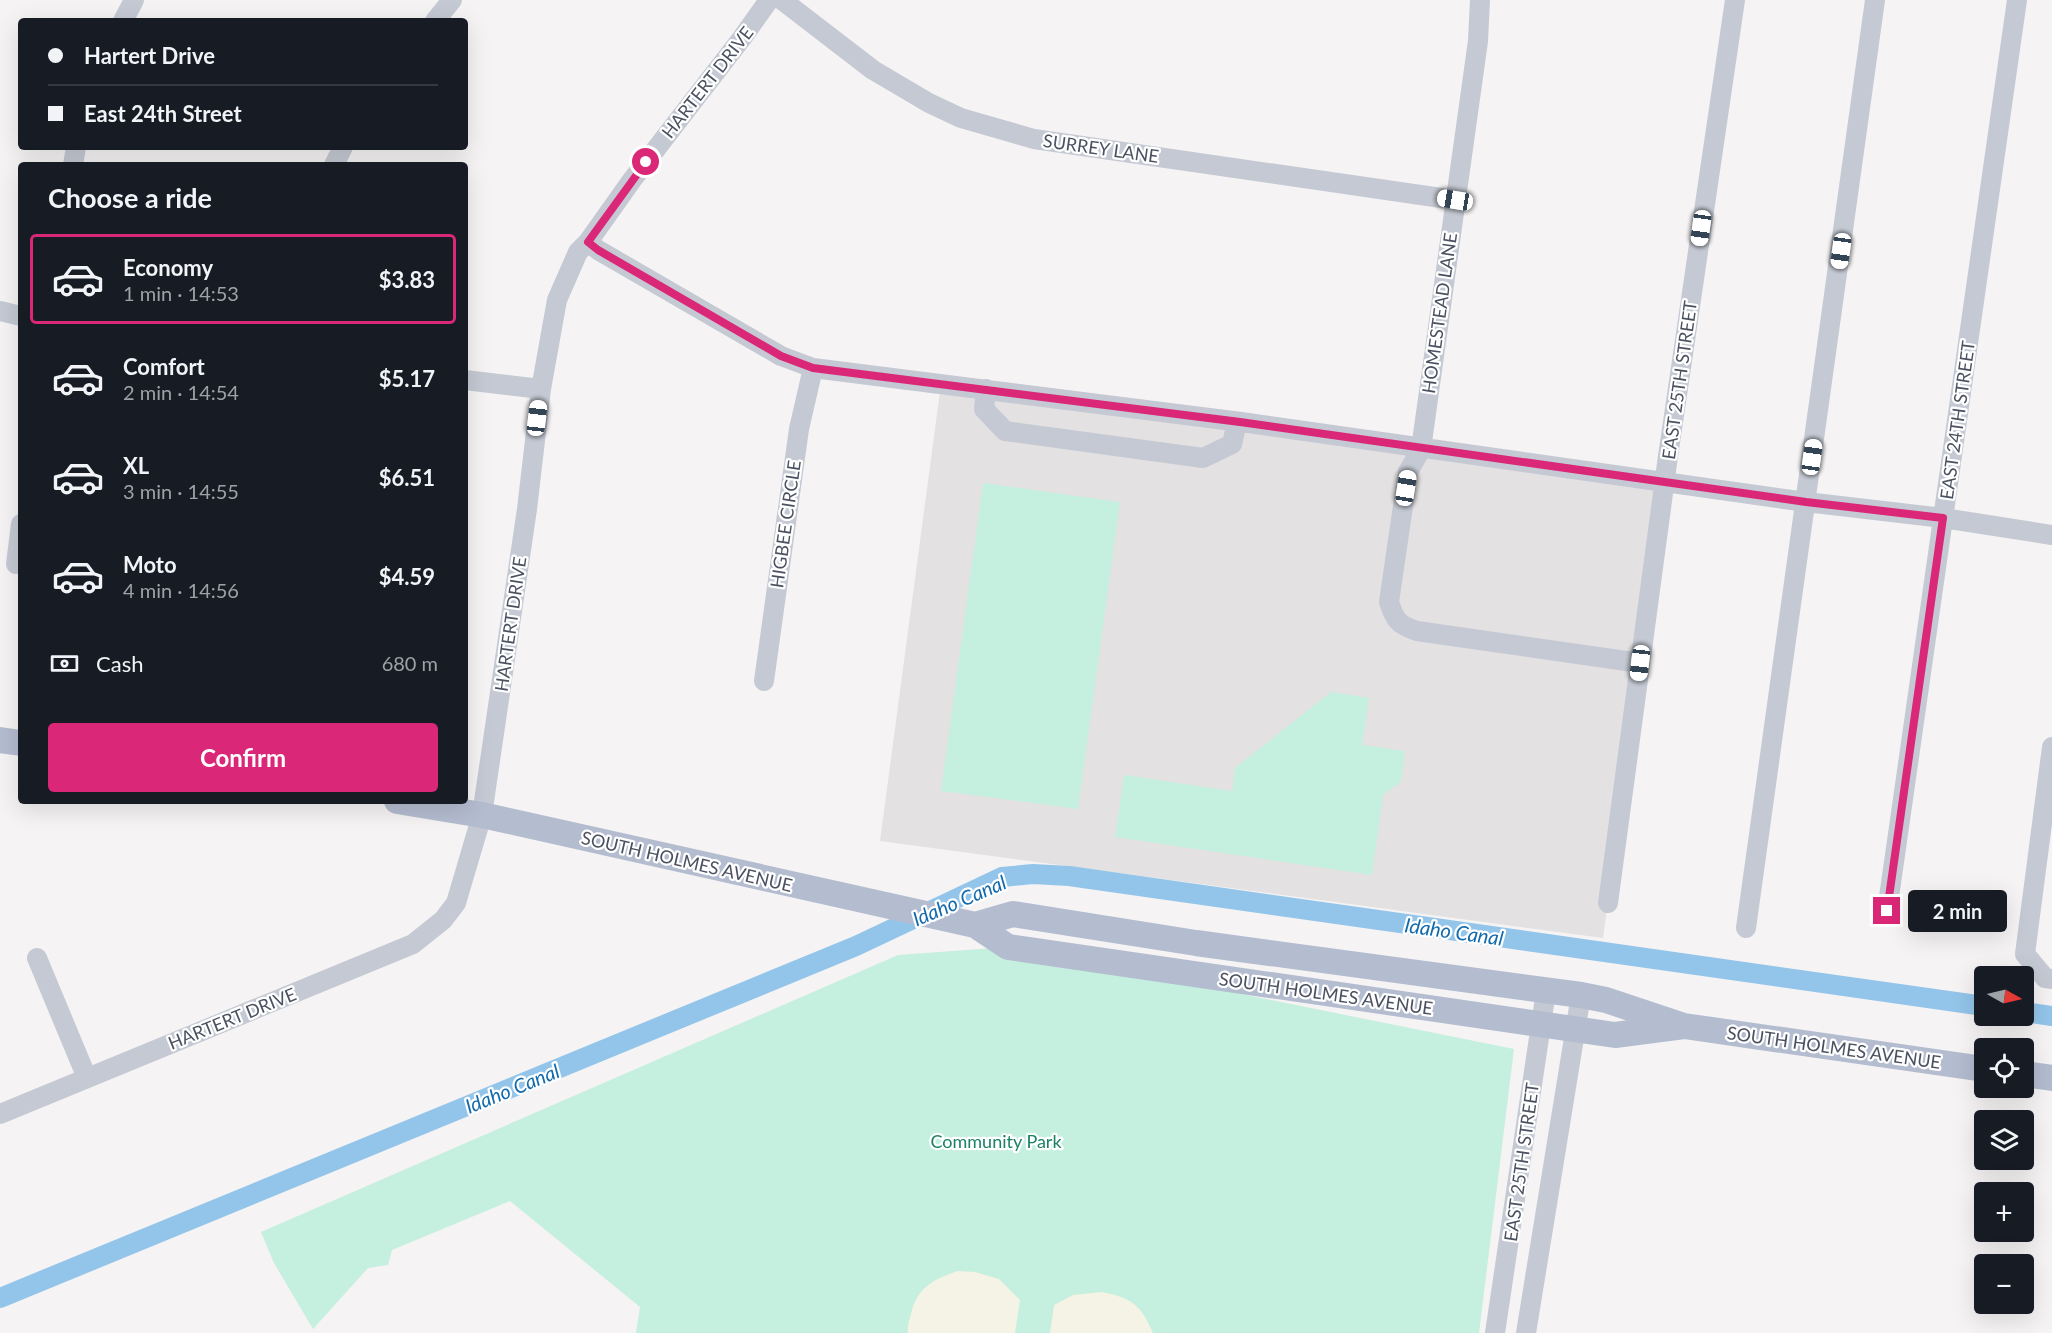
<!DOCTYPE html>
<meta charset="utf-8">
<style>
body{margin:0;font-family:Lato,sans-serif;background:#20242c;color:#f1f3f6;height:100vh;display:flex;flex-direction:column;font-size:22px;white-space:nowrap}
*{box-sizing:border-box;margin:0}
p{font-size:20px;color:#9ea1a6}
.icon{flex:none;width:33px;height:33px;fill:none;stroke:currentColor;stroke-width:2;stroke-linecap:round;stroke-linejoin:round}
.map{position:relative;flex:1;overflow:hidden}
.sheet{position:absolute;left:18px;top:162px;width:450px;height:642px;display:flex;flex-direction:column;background:#171b24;border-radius:6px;box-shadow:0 6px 24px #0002}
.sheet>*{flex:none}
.banner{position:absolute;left:18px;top:18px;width:450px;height:132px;border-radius:6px;box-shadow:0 6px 24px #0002;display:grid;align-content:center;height:132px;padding:0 30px;background:#171b24}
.needle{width:39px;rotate:98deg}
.tools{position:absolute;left:1974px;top:966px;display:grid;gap:12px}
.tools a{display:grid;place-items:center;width:60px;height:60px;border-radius:6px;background:#171b24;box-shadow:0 6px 24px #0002;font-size:30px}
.end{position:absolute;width:27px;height:27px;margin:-14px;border:8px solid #db2777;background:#fff;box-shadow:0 0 0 3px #fff}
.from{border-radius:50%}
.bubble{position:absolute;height:42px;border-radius:6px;background:#171b24;box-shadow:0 6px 24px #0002;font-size:20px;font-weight:700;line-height:42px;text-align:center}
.car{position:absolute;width:18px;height:36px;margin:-18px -9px;border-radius:8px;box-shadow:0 0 4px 2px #0007;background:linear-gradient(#fff 24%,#345 0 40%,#fff 0 76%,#345 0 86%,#fff 0)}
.banner b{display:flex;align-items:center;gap:21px;height:57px;font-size:22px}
.banner b+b{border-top:2px solid #363941}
.banner i{width:15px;height:15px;background:#f1f3f6}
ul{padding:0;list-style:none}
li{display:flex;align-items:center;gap:18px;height:90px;margin:0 12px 9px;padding:0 18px;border:3px solid transparent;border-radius:6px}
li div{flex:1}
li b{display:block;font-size:22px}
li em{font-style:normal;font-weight:700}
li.current{border-color:#db2777}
li>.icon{width:54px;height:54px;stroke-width:1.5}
h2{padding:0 30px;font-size:27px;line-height:72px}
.pay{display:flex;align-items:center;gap:15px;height:66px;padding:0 30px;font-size:22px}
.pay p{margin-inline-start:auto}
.primary-button{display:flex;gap:12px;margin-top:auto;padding:12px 30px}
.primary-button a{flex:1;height:69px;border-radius:6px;background:#db2777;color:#fff;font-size:24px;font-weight:700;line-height:69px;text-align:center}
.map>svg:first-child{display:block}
</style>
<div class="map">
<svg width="2052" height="1333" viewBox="0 0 2052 1333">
<rect width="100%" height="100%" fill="#f5f3f3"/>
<path fill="#e3e1e2" d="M 941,384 L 1664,481 L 1603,938 L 880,841 Z"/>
<path fill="#c5efde" d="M 983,483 L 1120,502 L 1078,809 L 941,791 Z
M 1331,692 L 1369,698 L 1362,745 L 1405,751 L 1401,782 L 1383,795 L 1372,875 L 1115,837 L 1124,775 L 1232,791 L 1235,768 Z
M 1008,947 L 1514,1049 L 1479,1333 L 636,1333 L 640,1307 L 510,1201 L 392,1250 L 388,1265 L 368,1268 L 313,1329 L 274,1263 L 261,1232 L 898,955 Z"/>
<path fill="#f4f3e5" d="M 958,1271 L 975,1272 L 999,1279 L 1020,1300 L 1015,1333 L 908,1333 C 907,1326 909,1321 911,1314 C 917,1288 933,1279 958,1271 Z
M 1102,1292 C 1132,1298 1141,1305 1153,1333 L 1050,1333 L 1054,1305 L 1073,1295 Z"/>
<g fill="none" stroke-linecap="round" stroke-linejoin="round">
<path stroke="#93c5ea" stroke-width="20" d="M 2024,1012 L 2052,1016
M 0,1298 L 856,946 L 1002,877 L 1033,874 L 1069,876 L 1984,1006"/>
<path stroke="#c4c9d3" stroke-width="20" d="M 782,0 L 873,70 L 929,103 L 961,118 L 1034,139 L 1455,200
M 1480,0 L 1478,41 L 1421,449 L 1408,472 L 1389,602 C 1395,621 1399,625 1417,631 L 1640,663
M 123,21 L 134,0
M 435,21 L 452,0
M 73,165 L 76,147
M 334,165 L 343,147
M 588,242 L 598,250 L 781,356 L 813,368 L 1241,422 L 1806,502 L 1943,518 L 2052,535
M 0,311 L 21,316
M 465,380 L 541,389
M 986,389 L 984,409 L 1005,431 L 1203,458 L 1232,444 L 1237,422
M 16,564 L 21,524
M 764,681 L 799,429 L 813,368
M 2052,747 L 2025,954 L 2045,978 L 2052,979
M 1608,903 L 1668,456 L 1735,0
M 1887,911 L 2017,0
M 1746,928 L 1875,0
M 37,958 L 87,1078
M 0,1114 L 413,944 L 443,920 L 456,903 L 482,815 L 527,509 L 541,389 L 557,300 L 578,252 L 588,242 L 632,180 L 742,38 L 769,0
M 1495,1333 L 1546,991
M 1526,1333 L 1581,995"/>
<path stroke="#b4bcd0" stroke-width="26" d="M 0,740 L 21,743
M 397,801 L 482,815 L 975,925 L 1008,947 L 1615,1035 L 1684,1026
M 975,925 L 1013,914 L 1196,943 L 1581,995 L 1606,1000 L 1684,1026 L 1984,1069
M 2024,1074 L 2052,1078"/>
</g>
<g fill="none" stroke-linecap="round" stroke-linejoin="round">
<path stroke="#db2777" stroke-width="8" d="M 646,162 L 588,242 L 598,250 L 781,356 L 813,368 L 1240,422 L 1806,502 L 1943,518 L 1887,911"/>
</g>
<g text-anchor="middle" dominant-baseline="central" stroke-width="4.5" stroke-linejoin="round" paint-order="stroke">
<g font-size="18" fill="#4b5160" stroke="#fff">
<text transform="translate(707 82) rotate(-52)">HARTERT DRIVE</text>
<text transform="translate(1101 148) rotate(8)">SURREY LANE</text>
<text transform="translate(1439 313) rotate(-82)">HOMESTEAD LANE</text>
<text transform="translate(1679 380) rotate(-82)">EAST 25TH STREET</text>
<text transform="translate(1957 420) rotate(-82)">EAST 24TH STREET</text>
<text transform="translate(785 524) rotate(-82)">HIGBEE CIRCLE</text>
<text transform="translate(510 624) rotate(-82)">HARTERT DRIVE</text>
<text transform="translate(687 861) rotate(13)">SOUTH HOLMES AVENUE</text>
<text transform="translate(1326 993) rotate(8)">SOUTH HOLMES AVENUE</text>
<text transform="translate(232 1018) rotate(-22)">HARTERT DRIVE</text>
<text transform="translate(1834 1047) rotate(8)">SOUTH HOLMES AVENUE</text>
<text transform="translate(1521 1162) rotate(-82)">EAST 25TH STREET</text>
</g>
<g font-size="18" fill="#1b8265" stroke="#fff">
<text x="996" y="1141">Community Park</text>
</g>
<g font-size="20" font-style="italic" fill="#116aac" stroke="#fff">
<text transform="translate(959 900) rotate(-23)">Idaho Canal</text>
<text transform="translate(1454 931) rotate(8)">Idaho Canal</text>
<text transform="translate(512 1088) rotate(-22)">Idaho Canal</text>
</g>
</g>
</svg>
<div class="tools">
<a><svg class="needle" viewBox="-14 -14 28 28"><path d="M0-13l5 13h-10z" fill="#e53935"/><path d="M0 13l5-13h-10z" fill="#9ea1a6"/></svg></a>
<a><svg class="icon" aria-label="locate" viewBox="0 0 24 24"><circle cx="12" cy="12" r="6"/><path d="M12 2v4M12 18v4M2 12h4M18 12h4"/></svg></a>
<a><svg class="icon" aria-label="layers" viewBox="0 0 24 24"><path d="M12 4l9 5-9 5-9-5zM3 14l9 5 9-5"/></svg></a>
<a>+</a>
<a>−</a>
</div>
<i class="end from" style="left:646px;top:162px"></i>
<i class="end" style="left:1887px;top:911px"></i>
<div class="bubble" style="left:1908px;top:890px;width:99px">2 min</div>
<i class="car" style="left:1455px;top:200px;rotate:279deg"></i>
<i class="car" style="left:1701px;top:228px;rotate:188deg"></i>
<i class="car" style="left:1841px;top:251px;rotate:188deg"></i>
<i class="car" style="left:537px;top:418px;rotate:7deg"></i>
<i class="car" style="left:1812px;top:457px;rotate:8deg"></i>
<i class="car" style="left:1406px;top:488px;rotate:9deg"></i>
<i class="car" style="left:1640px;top:663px;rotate:187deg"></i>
<div class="banner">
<b><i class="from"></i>Hartert Drive</b>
<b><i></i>East 24th Street</b>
</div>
<section class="sheet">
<h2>Choose a ride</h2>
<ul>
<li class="current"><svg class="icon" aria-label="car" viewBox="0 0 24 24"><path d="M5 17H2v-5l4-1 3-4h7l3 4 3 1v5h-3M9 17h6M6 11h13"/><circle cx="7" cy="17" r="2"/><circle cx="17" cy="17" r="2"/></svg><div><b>Economy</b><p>1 min · 14:53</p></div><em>$3.83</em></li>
<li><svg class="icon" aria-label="car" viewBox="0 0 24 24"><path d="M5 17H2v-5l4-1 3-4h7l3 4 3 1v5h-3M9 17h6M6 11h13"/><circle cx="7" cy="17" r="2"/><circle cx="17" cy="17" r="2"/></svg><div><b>Comfort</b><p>2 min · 14:54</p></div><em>$5.17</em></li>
<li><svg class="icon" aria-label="car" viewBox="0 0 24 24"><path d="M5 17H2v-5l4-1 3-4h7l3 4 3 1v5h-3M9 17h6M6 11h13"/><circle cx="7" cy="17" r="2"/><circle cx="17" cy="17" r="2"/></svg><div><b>XL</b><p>3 min · 14:55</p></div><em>$6.51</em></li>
<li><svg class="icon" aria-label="car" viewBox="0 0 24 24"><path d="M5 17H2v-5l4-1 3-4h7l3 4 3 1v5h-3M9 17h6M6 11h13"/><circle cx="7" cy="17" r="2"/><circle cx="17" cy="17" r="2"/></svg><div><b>Moto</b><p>4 min · 14:56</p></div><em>$4.59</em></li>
</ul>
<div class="pay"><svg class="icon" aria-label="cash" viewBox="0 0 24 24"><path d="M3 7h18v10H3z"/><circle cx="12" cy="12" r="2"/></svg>Cash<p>680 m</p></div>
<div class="primary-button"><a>Confirm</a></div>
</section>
</div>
